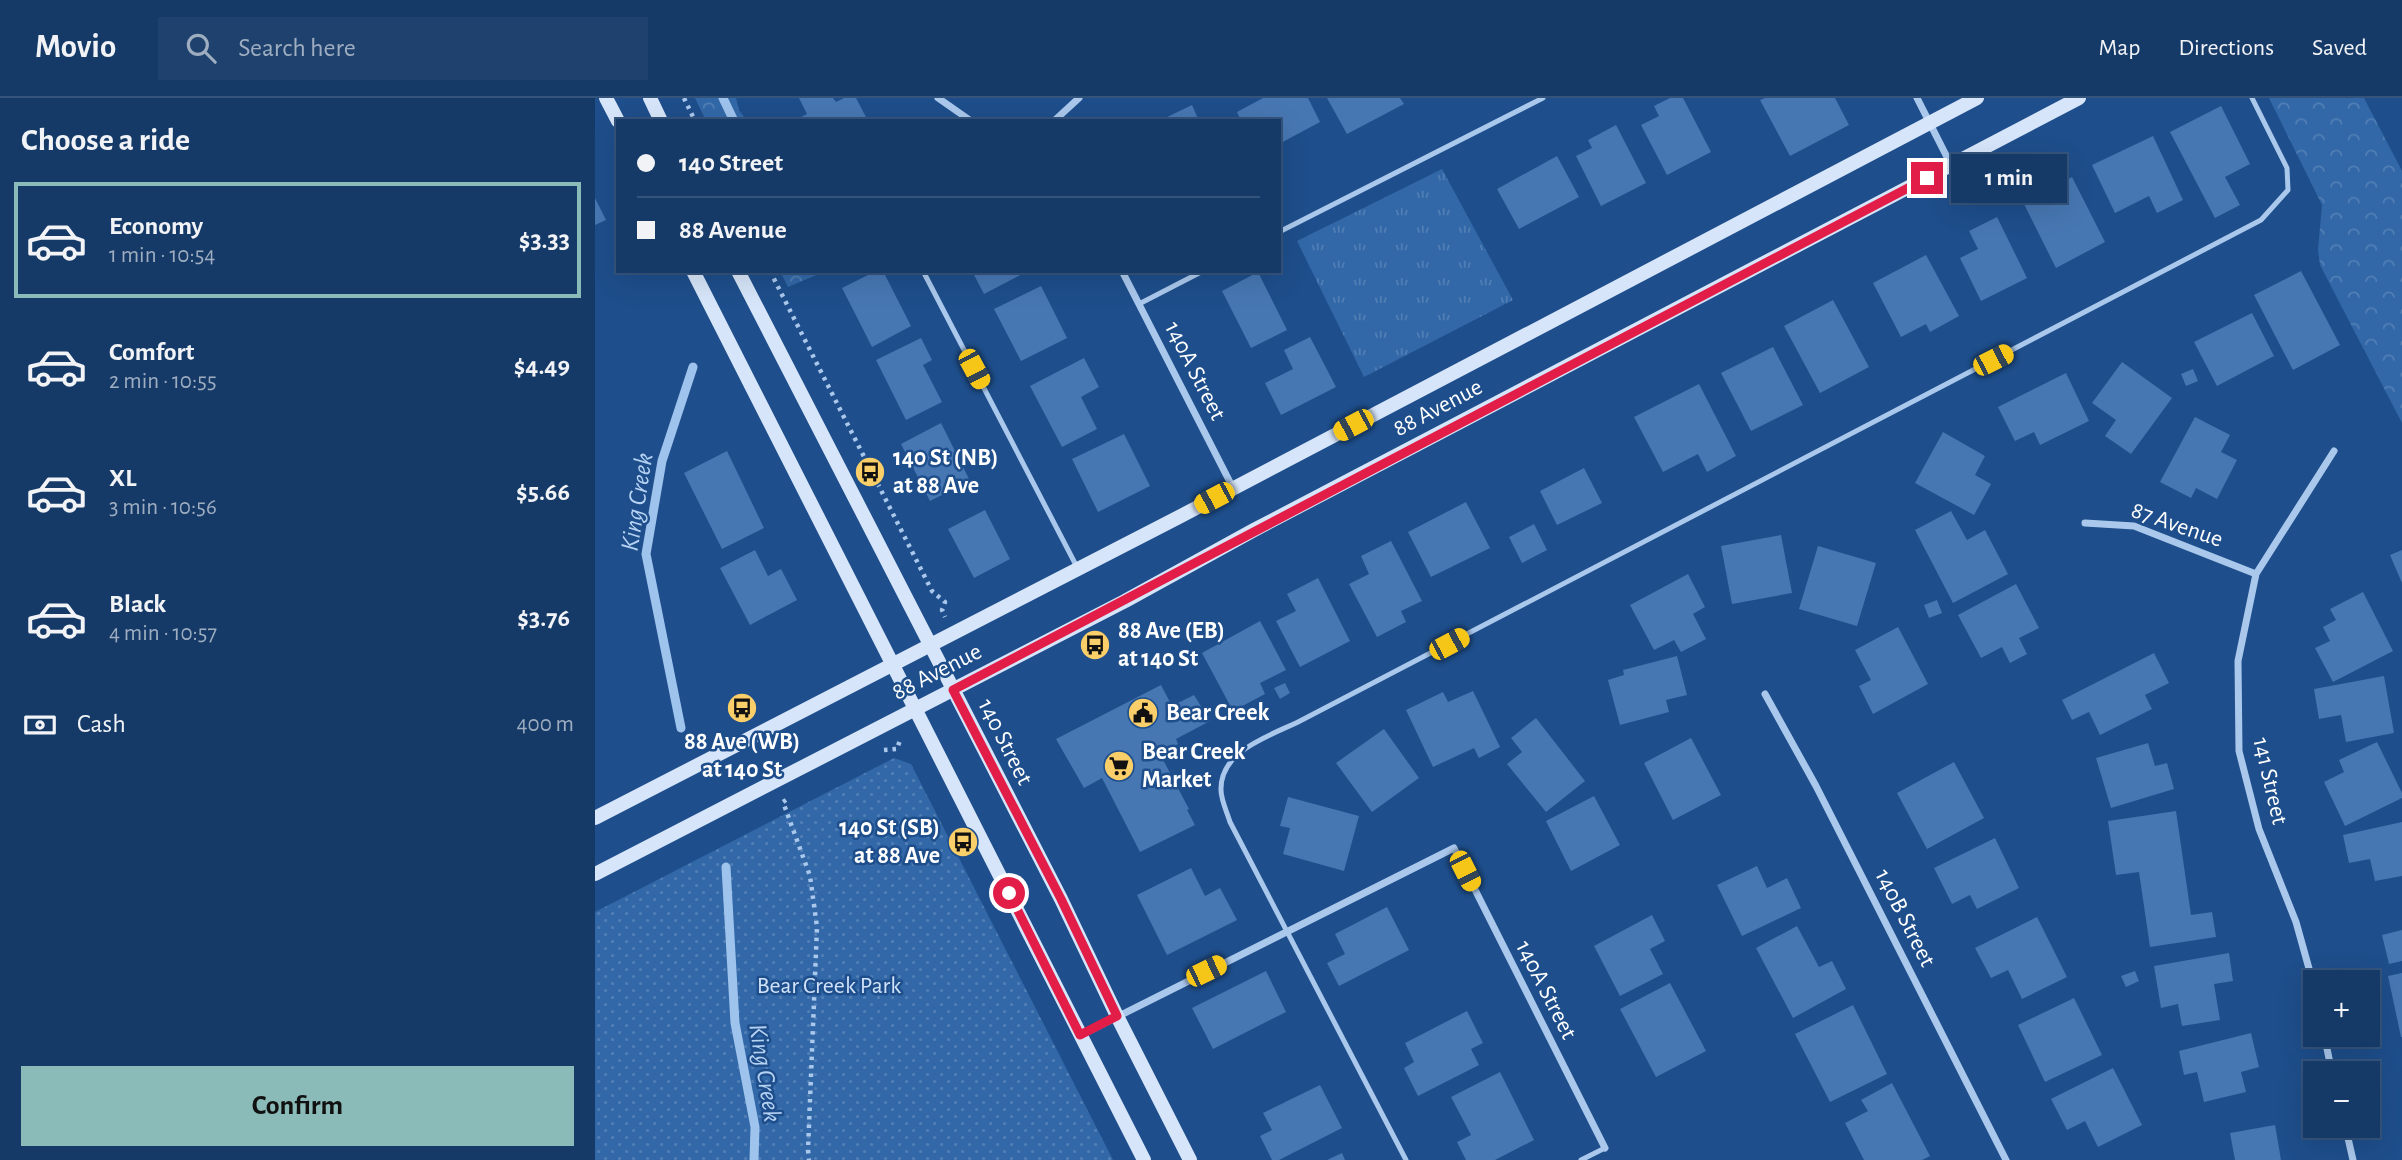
<!DOCTYPE html>
<meta charset="utf-8">
<style>
body{margin:0;font-family:"Alegreya Sans",sans-serif;background:#1f416e;color:#f1f3f6;height:100vh;display:flex;flex-direction:column;font-size:26px;white-space:nowrap}
*{box-sizing:border-box;margin:0}
p{font-size:23px;color:#9eadc0}
.icon{flex:none;width:38px;height:38px;fill:none;stroke:currentColor;stroke-width:2;stroke-linecap:round;stroke-linejoin:round}
.map{position:relative;flex:1;overflow:hidden}
.panel{display:flex;flex-direction:column;background:#163a68;width:595px}
.panel>*{flex:none}
.hud{position:absolute;left:21px;top:21px;width:665px;height:154px;border-radius:0px;box-shadow:0 7px 28px #0002,0 0 0 2px #35547c;display:grid;align-content:center;height:154px;padding:0 21px;background:#163a68}
.controls{position:absolute;left:1708px;top:872px;display:grid;gap:14px}
.controls a{display:grid;place-items:center;width:77px;height:77px;border-radius:0px;background:#163a68;box-shadow:0 7px 28px #0002,0 0 0 2px #35547c;font-size:35px}
.end{position:absolute;width:32px;height:32px;margin:-16px;border:9px solid #e11d48;background:#fff;box-shadow:0 0 0 4px #fff}
.from{border-radius:50%}
.bubble{position:absolute;height:49px;border-radius:0px;background:#163a68;box-shadow:0 7px 28px #0002,0 0 0 2px #35547c;font-size:23px;font-weight:700;line-height:49px;text-align:center}
.car{position:absolute;width:21px;height:42px;margin:-21px -10px;border-radius:9px;box-shadow:0 0 5px 2px #0007;background:linear-gradient(#f5c518 24%,#345 0 40%,#f5c518 0 76%,#345 0 86%,#f5c518 0)}
.hud b{display:flex;align-items:center;gap:24px;height:66px;font-size:26px}
.hud b+b{border-top:2px solid #35547c}
.hud i{width:18px;height:18px;background:#f1f3f6}
ul{padding:0;list-style:none}
li{display:flex;align-items:center;gap:21px;height:116px;margin:0 14px 10px;padding:0 7px;border:4px solid transparent;border-radius:0px}
li div{flex:1}
li b{display:block;font-size:26px}
li em{font-style:normal;font-weight:700}
li.active{border-color:#8bbbb9}
li>.icon{width:63px;height:63px;stroke-width:1.5}
h2{padding:0 21px;font-size:32px;line-height:84px}
.pay{display:flex;align-items:center;gap:18px;height:77px;padding:0 21px;font-size:26px}
.pay p{margin-inline-start:auto}
.cta{display:flex;gap:14px;margin-top:auto;padding:14px 21px}
.cta a{flex:1;height:80px;border-radius:0px;background:#8bbbb9;color:#111;font-size:28px;font-weight:700;line-height:80px;text-align:center}
header{display:flex;align-items:center;gap:42px;box-sizing:border-box;height:98px;padding:0 35px;background:#163a68;border-bottom:2px solid #35547c}
header strong{font-size:33px}
nav{display:flex;gap:38px;margin-inline-start:auto;font-size:24px}
.search{width:490px;height:63px;background:#1f416e;display:flex;align-items:center;gap:18px;box-sizing:border-box;padding:0 24px;border-radius:0px;color:#9eadc0;font-size:26px}
main{display:flex;flex:1;min-height:0}
.map>svg:first-child{display:block}
</style>
<header>
<strong>Movio</strong>
<div class="search"><svg class="icon" aria-label="search" viewBox="0 0 24 24"><circle cx="10" cy="10" r="6"/><path d="M15 15l6 6"/></svg>Search here</div>
<nav><a>Map</a><a>Directions</a><a>Saved</a></nav>
</header>
<main>
<section class="panel">
<h2>Choose a ride</h2>
<ul>
<li class="active"><svg class="icon" aria-label="car" viewBox="0 0 24 24"><path d="M5 17H2v-5l4-1 3-4h7l3 4 3 1v5h-3M9 17h6M6 11h13"/><circle cx="7" cy="17" r="2"/><circle cx="17" cy="17" r="2"/></svg><div><b>Economy</b><p>1 min · 10:54</p></div><em>$3.33</em></li>
<li><svg class="icon" aria-label="car" viewBox="0 0 24 24"><path d="M5 17H2v-5l4-1 3-4h7l3 4 3 1v5h-3M9 17h6M6 11h13"/><circle cx="7" cy="17" r="2"/><circle cx="17" cy="17" r="2"/></svg><div><b>Comfort</b><p>2 min · 10:55</p></div><em>$4.49</em></li>
<li><svg class="icon" aria-label="car" viewBox="0 0 24 24"><path d="M5 17H2v-5l4-1 3-4h7l3 4 3 1v5h-3M9 17h6M6 11h13"/><circle cx="7" cy="17" r="2"/><circle cx="17" cy="17" r="2"/></svg><div><b>XL</b><p>3 min · 10:56</p></div><em>$5.66</em></li>
<li><svg class="icon" aria-label="car" viewBox="0 0 24 24"><path d="M5 17H2v-5l4-1 3-4h7l3 4 3 1v5h-3M9 17h6M6 11h13"/><circle cx="7" cy="17" r="2"/><circle cx="17" cy="17" r="2"/></svg><div><b>Black</b><p>4 min · 10:57</p></div><em>$3.76</em></li>
</ul>
<div class="pay"><svg class="icon" aria-label="cash" viewBox="0 0 24 24"><path d="M3 7h18v10H3z"/><circle cx="12" cy="12" r="2"/></svg>Cash<p>400 m</p></div>
<div class="cta"><a>Confirm</a></div>
</section>
<div class="map">
<svg width="1807" height="1062" viewBox="0 0 1807 1062">
<defs>
<pattern id="grass-tufts" width="24" height="20" patternUnits="userSpaceOnUse" patternTransform="scale(1.75)"><rect width="24" height="20" fill="#3268a8"/><path d="M3 7l-1-3M5 7V3M7 7l1-3M15 17l-1-3M17 17v-4M19 17l1-3" fill="none" stroke="#517fb5"/></pattern>
<pattern id="forest-crowns" width="20" height="18" patternUnits="userSpaceOnUse" patternTransform="scale(1.75)"><rect width="20" height="18" fill="#3268a8"/><path d="M2 6a3 3 0 1 1 6 0M12 15a3 3 0 1 1 6 0" fill="none" stroke="#517fb5"/></pattern>
<pattern id="park-dots" width="8" height="8" patternUnits="userSpaceOnUse" patternTransform="scale(1.75)"><rect width="8" height="8" fill="#3268a8"/><path d="M2 2h.1M6 6h.1" fill="none" stroke="#517fb5" stroke-width="1.8" stroke-linecap="round"/></pattern>
</defs>
<rect width="100%" height="100%" fill="#1e4e8b"/>
<path fill="url(#grass-tufts)" d="M 847,71 L 918,202 L 769,279 L 702,143 Z"/>
<path fill="url(#forest-crowns)" d="M 100,0 L 141,0 L 144,12 L 152,23 L 111,23 Z
M 1674,0 L 1769,0 L 1807,73 L 1807,325 L 1725,167 L 1723,152 L 1727,107 Z
M 185,173 L 231,173 L 193,189 Z"/>
<path fill="url(#park-dots)" d="M 299,660 L 316,666 L 518,1062 L 0,1062 L 0,814 Z"/>
<g fill="none" stroke-linecap="round" stroke-linejoin="round">
<path stroke="#9ec3ed" stroke-width="9" d="M 128,0 L 139,23
M 86,630 L 51,456 L 67,363 L 98,269
M 131,769 L 140,925 L 160,1029 L 159,1062"/>
</g>
<path fill="#4777b2" d="M 204,0 L 238,0 L 241,4 L 249,0 L 261,0 L 273,23 L 198,23 L 212,16 Z
M 668,0 L 713,0 L 725,24 L 684,46 L 684,23 L 646,23 L 642,14 Z
M 732,0 L 805,0 L 809,6 L 752,36 Z
M 1075,0 L 1088,0 L 1116,54 L 1072,77 L 1046,27 L 1064,18 L 1059,8 Z
M 1170,0 L 1240,0 L 1254,27 L 1195,58 L 1165,2 Z
M 597,7 L 604,23 L 564,23 Z
M 1626,8 L 1655,66 L 1630,79 L 1645,107 L 1620,120 L 1575,34 Z
M 1021,27 L 1051,85 L 1006,108 L 981,58 L 997,50 L 993,42 Z
M 1558,38 L 1588,102 L 1562,115 L 1554,98 L 1520,115 L 1497,67 Z
M 962,58 L 984,99 L 924,131 L 902,91 Z
M 1477,79 L 1510,144 L 1461,170 L 1428,104 Z
M 0,100 L 11,122 L 0,127 Z
M 1402,119 L 1432,180 L 1386,203 L 1365,160 L 1383,151 L 1374,133 Z
M 1331,157 L 1364,218 L 1335,234 L 1331,226 L 1306,239 L 1278,185 Z
M 281,173 L 288,173 L 316,228 L 277,249 L 247,190 Z
M 377,173 L 433,173 L 389,196 Z
M 1706,173 L 1745,247 L 1698,272 L 1659,197 Z
M 663,174 L 692,232 L 656,250 L 627,193 Z
M 446,188 L 472,240 L 426,263 L 399,211 Z
M 1238,202 L 1274,269 L 1225,295 L 1189,228 Z
M 1657,215 L 1679,258 L 1622,288 L 1599,244 Z
M 715,239 L 741,289 L 686,317 L 670,285 L 698,271 L 689,252 Z
M 326,240 L 337,262 L 328,267 L 347,304 L 311,322 L 281,262 Z
M 1178,249 L 1208,307 L 1156,333 L 1126,275 Z
M 489,260 L 504,289 L 486,299 L 502,331 L 467,349 L 435,288 Z
M 1527,264 L 1577,300 L 1536,356 L 1510,338 L 1521,322 L 1497,305 Z
M 1598,271 L 1603,283 L 1591,288 L 1586,276 Z
M 1471,275 L 1494,323 L 1445,347 L 1439,334 L 1420,343 L 1403,309 Z
M 1104,286 L 1141,358 L 1112,374 L 1103,356 L 1068,374 L 1039,319 Z
M 1600,319 L 1635,337 L 1626,354 L 1642,362 L 1622,401 L 1601,390 L 1596,400 L 1565,384 Z
M 346,325 L 375,383 L 335,403 L 306,346 Z
M 1348,334 L 1390,358 L 1380,377 L 1396,386 L 1379,417 L 1320,385 Z
M 529,336 L 555,388 L 503,414 L 477,361 Z
M 132,353 L 169,430 L 127,451 L 89,375 Z
M 989,370 L 1007,405 L 962,427 L 945,393 Z
M 871,404 L 895,450 L 836,479 L 813,434 Z
M 390,412 L 415,461 L 379,480 L 353,431 Z
M 1356,413 L 1372,442 L 1390,432 L 1413,476 L 1358,505 L 1320,432 Z
M 939,426 L 952,452 L 927,465 L 914,439 Z
M 1186,437 L 1197,495 L 1137,506 L 1126,448 Z
M 796,443 L 827,503 L 806,513 L 811,524 L 782,539 L 754,486 L 774,476 L 766,458 Z
M 1223,448 L 1281,465 L 1262,528 L 1204,511 Z
M 160,452 L 173,478 L 186,471 L 202,502 L 155,527 L 125,470 Z
M 1807,452 L 1807,485 L 1795,457 Z
M 1093,476 L 1110,509 L 1098,516 L 1111,541 L 1086,554 L 1079,542 L 1059,552 L 1035,507 Z
M 723,480 L 755,543 L 705,569 L 681,523 L 701,513 L 692,496 Z
M 1421,486 L 1444,530 L 1424,540 L 1432,556 L 1415,565 L 1407,549 L 1386,560 L 1363,517 Z
M 1768,494 L 1798,553 L 1738,584 L 1720,550 L 1735,543 L 1728,529 L 1741,522 L 1735,511 Z
M 1342,502 L 1347,515 L 1334,520 L 1329,507 Z
M 665,523 L 691,572 L 665,585 L 670,596 L 638,613 L 607,555 Z
M 1303,529 L 1333,586 L 1278,616 L 1264,588 L 1276,582 L 1260,552 Z
M 1559,555 L 1574,585 L 1550,597 L 1557,611 L 1505,637 L 1494,614 L 1477,622 L 1467,602 Z
M 1082,558 L 1092,597 L 1071,602 L 1074,614 L 1025,627 L 1013,582 L 1029,577 L 1028,572 Z
M 1789,578 L 1799,635 L 1751,644 L 1746,617 L 1724,621 L 1719,591 Z
M 690,585 L 695,595 L 685,601 L 679,590 Z
M 566,587 L 577,608 L 599,597 L 615,623 L 581,641 L 583,646 L 565,656 L 594,711 L 592,712 L 600,727 L 545,754 L 507,680 L 489,690 L 461,641 Z
M 878,593 L 905,649 L 884,660 L 879,650 L 838,669 L 811,612 L 848,594 L 853,604 Z
M 941,620 L 990,683 L 951,714 L 912,666 L 927,654 L 916,640 Z
M 789,631 L 824,680 L 777,714 L 741,665 Z
M 1096,640 L 1126,697 L 1078,722 L 1049,665 Z
M 1782,644 L 1807,695 L 1807,700 L 1750,728 L 1729,684 L 1749,674 L 1744,662 Z
M 1553,645 L 1560,668 L 1572,665 L 1579,691 L 1516,710 L 1501,660 Z
M 1359,664 L 1389,720 L 1332,751 L 1302,695 Z
M 999,698 L 1025,747 L 976,773 L 951,723 Z
M 693,699 L 764,718 L 749,773 L 688,756 L 695,730 L 685,728 Z
M 1581,713 L 1596,817 L 1617,814 L 1621,839 L 1555,849 L 1544,774 L 1521,777 L 1513,723 Z
M 1807,724 L 1807,778 L 1780,783 L 1775,761 L 1754,765 L 1748,737 Z
M 1400,740 L 1424,790 L 1382,811 L 1375,797 L 1357,806 L 1339,770 Z
M 1162,768 L 1172,790 L 1192,780 L 1206,810 L 1147,838 L 1122,787 Z
M 596,770 L 610,798 L 625,790 L 642,822 L 572,857 L 542,797 Z
M 792,809 L 814,852 L 744,888 L 732,865 L 750,856 L 740,836 Z
M 1057,817 L 1070,843 L 1055,851 L 1068,876 L 1025,898 L 999,848 Z
M 1442,819 L 1472,879 L 1427,901 L 1413,872 L 1396,880 L 1380,850 Z
M 1202,828 L 1224,869 L 1237,863 L 1251,891 L 1198,920 L 1161,850 Z
M 1807,832 L 1807,863 L 1794,866 L 1787,837 Z
M 1634,855 L 1638,883 L 1619,886 L 1625,922 L 1587,928 L 1583,906 L 1566,910 L 1559,868 Z
M 671,873 L 691,914 L 618,951 L 597,910 Z
M 1540,873 L 1544,883 L 1531,889 L 1526,878 Z
M 1807,875 L 1807,939 L 1806,939 L 1793,878 Z
M 1075,885 L 1111,953 L 1061,979 L 1025,911 Z
M 1479,900 L 1507,957 L 1450,984 L 1423,927 Z
M 1258,907 L 1292,976 L 1235,1004 L 1200,936 Z
M 872,913 L 888,945 L 876,951 L 884,967 L 823,998 L 809,970 L 819,964 L 810,945 Z
M 1656,935 L 1664,969 L 1646,974 L 1651,994 L 1609,1004 L 1602,974 L 1589,977 L 1584,953 Z
M 1518,970 L 1547,1027 L 1503,1049 L 1490,1023 L 1472,1032 L 1456,1001 Z
M 905,974 L 939,1042 L 900,1062 L 871,1062 L 862,1044 L 876,1037 L 856,999 Z
M 1297,985 L 1335,1058 L 1327,1062 L 1269,1062 L 1250,1025 L 1273,1013 L 1266,1002 Z
M 725,987 L 747,1030 L 684,1062 L 677,1062 L 665,1038 L 677,1032 L 668,1015 Z
M 1680,1027 L 1686,1062 L 1640,1062 L 1635,1035 Z
M 747,1055 L 750,1062 L 732,1062 Z"/>
<g fill="none" stroke-linecap="round" stroke-linejoin="round">
<path stroke="#aac8ec" stroke-width="4.5" stroke-dasharray="3.5 5" stroke-linecap="butt" d="M 89,0 L 100,23
M 175,173 L 337,493 L 350,504 L 347,512 L 350,519
M 289,652 L 302,651 L 305,642
M 191,702 L 188,704 L 215,778 L 222,829 L 213,1052 L 214,1062"/>
<path stroke="#aac8ec" stroke-width="5" d="M 684,134 L 948,0
M 328,173 L 483,471
M 544,206 L 608,173
M 811,1062 L 635,724 C 632,714 626,702 626,692 C 625,652 675,638 705,623 L 1666,122 L 1693,92 L 1692,70 L 1657,0
M 986,1062 L 1010,1050"/>
<path stroke="#aac8ec" stroke-width="7" d="M 343,0 L 376,23
M 1322,0 L 1356,67
M 459,23 L 484,0
M 527,173 L 638,390
M 1490,425 L 1539,428 L 1661,476
M 1170,596 L 1221,688 L 1411,1062
M 1720,892 L 1701,824 L 1664,731 L 1644,653 L 1643,563 L 1661,476 L 1739,353
M 1729,936 L 1737,975
M 486,937 L 859,750 L 1010,1050
M 1750,1027 L 1758,1062"/>
<path stroke="#d6e5f9" stroke-width="14" d="M 11,0 L 23,23
M 55,0 L 66,23
M 98,173 L 549,1062
M 143,173 L 466,801 L 522,918 L 595,1062
M 0,720 L 582,420 L 1382,0
M 0,776 L 530,503 L 659,432 L 1484,0"/>
</g>
<g fill="none" stroke-linecap="round" stroke-linejoin="round">
<path stroke="#e11d48" stroke-width="9" d="M 414,795 L 485,937 L 522,918 L 466,801 L 358,592 L 1332,80"/>
</g>
<defs>
<g id="bus-disc" transform="scale(1.575)"><circle r="9.5" fill="#facf69" stroke="#1e4e8b"/><path d="M-5-6H5V4H4V6H2V4H-2V6H-4V4H-5ZM-3.5-4V0h7V-4ZM-3.5 1.2v1.5H-2V1.2ZM2 1.2v1.5H3.5V1.2Z" fill="#111"/></g>
<g id="civic-disc" transform="scale(1.575)"><circle r="9.5" fill="#facf69" stroke="#1e4e8b"/><path d="M-.6-6.5H3V-4.5H.6V-3L4-1V1h2V6H-6V1h2V-1L-.6-3ZM-1.2 2.5V6h2.4V2.5Z" fill="#111"/></g>
<g id="supermarket-disc" transform="scale(1.575)"><circle r="9.5" fill="#facf69" stroke="#1e4e8b"/><path d="M-6-5.5h2.5l.6 2H6L4.5 2H-2.5L-4.4-4H-6ZM-1.5 3.2a1.3 1.3 0 1 0 .1 0ZM3 3.2a1.3 1.3 0 1 0 .1 0Z" fill="#111"/></g>
</defs>
<g fill-rule="evenodd">
<use href="#bus-disc" x="275" y="374"/>
<use href="#bus-disc" x="500" y="547"/>
<use href="#bus-disc" x="147" y="610"/>
<use href="#civic-disc" x="548" y="615"/>
<use href="#supermarket-disc" x="524" y="668"/>
<use href="#bus-disc" x="368" y="744"/>
</g>
<g text-anchor="middle" dominant-baseline="central" stroke-width="5" stroke-linejoin="round" paint-order="stroke">
<g font-size="24" fill="#fff" stroke="#1e4e8b">
<text transform="translate(600 273) rotate(63)">140A Street</text>
<text transform="translate(843 310) rotate(-28)">88 Avenue</text>
<text transform="translate(1582 427) rotate(19)">87 Avenue</text>
<text transform="translate(342 574) rotate(-27)">88 Avenue</text>
<text transform="translate(410 644) rotate(63)">140 Street</text>
<text transform="translate(1675 683) rotate(77)">141 Street</text>
<text transform="translate(1310 820) rotate(63)">140B Street</text>
<text transform="translate(951 892) rotate(63)">140A Street</text>
</g>
<g font-size="24" font-weight="bold" fill="#fff" stroke="#1e4e8b" text-anchor="start">
<text x="298" y="360">140 St (NB)<tspan x="298" dy="28">at 88 Ave</tspan></text>
<text x="523" y="533">88 Ave (EB)<tspan x="523" dy="28">at 140 St</tspan></text>
<text x="571" y="615">Bear Creek</text>
<text x="147" y="644" text-anchor="middle">88 Ave (WB)<tspan x="147" dy="28">at 140 St</tspan></text>
<text x="547" y="654">Bear Creek<tspan x="547" dy="28">Market</tspan></text>
<text x="345" y="730" text-anchor="end">140 St (SB)<tspan x="345" dy="28">at 88 Ave</tspan></text>
</g>
<g font-size="24" fill="#cfe2f9" stroke="#1e4e8b">
<text x="234" y="888">Bear Creek Park</text>
</g>
<g font-size="26" font-style="italic" fill="#b6d2f3" stroke="#1e4e8b">
<text transform="translate(42 404) rotate(-81)">King Creek</text>
<text transform="translate(170 975) rotate(81)">King Creek</text>
</g>
</g>
</svg>
<div class="controls">
<a>+</a>
<a>−</a>
</div>
<i class="end from" style="left:414px;top:795px"></i>
<i class="end" style="left:1332px;top:80px"></i>
<div class="bubble" style="left:1356px;top:56px;width:116px">1 min</div>
<i class="car" style="left:1398px;top:262px;rotate:63deg"></i>
<i class="car" style="left:379px;top:271px;rotate:152deg"></i>
<i class="car" style="left:758px;top:327px;rotate:242deg"></i>
<i class="car" style="left:619px;top:400px;rotate:242deg"></i>
<i class="car" style="left:854px;top:546px;rotate:62deg"></i>
<i class="car" style="left:870px;top:773px;rotate:153deg"></i>
<i class="car" style="left:611px;top:873px;rotate:64deg"></i>
<div class="hud">
<b><i class="from"></i>140 Street</b>
<b><i></i>88 Avenue</b>
</div>
</div>
</main>
